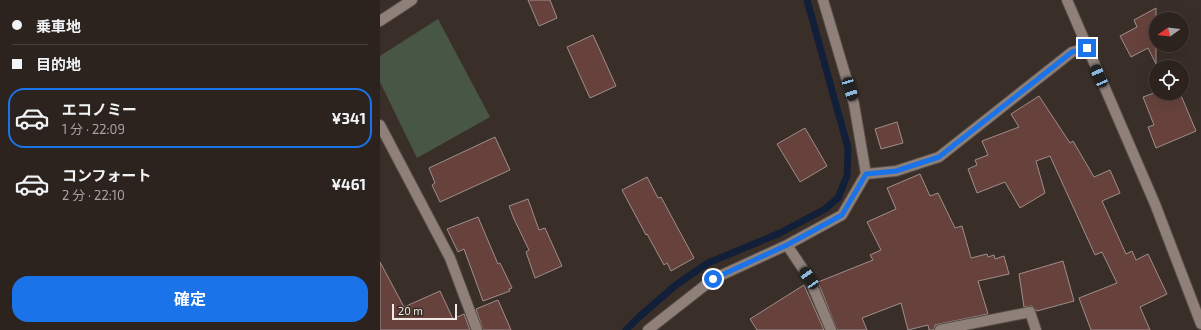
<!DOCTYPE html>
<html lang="ja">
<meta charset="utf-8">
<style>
body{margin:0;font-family:"Exo 2","Noto Sans JP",sans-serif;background:#382f2b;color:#f1f3f6;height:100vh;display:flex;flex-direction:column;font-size:15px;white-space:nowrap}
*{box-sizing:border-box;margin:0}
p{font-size:13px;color:#a6a4a4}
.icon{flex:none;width:22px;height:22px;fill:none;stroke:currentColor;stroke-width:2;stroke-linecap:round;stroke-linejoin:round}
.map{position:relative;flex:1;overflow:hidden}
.side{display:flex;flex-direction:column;background:#2c231e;width:380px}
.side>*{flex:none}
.banner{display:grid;align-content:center;height:88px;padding:0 12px;background:#2c231e}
.needle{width:26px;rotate:256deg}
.fabs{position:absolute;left:769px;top:12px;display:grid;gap:8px}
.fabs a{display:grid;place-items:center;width:40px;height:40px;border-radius:50%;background:#2c231e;box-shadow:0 4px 16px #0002,0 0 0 1px #48403c;font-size:20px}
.scale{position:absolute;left:12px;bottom:10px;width:65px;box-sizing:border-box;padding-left:4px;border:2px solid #f0e9e5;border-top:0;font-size:11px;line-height:14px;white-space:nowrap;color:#f0e9e5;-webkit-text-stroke:3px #3a2f28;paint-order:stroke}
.end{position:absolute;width:18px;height:18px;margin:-9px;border:5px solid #1a73e8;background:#fff;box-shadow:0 0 0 2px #fff}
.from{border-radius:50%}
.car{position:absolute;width:12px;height:24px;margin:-12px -6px;border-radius:5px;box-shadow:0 0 3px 1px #0007;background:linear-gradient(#222 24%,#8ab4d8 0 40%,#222 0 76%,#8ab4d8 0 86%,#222 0)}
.banner b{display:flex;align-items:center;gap:14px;height:38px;font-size:15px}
.banner b+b{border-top:1px solid #48403c}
.banner i{width:10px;height:10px;background:#f1f3f6}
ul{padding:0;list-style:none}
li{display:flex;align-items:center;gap:12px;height:60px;margin:0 8px 6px;padding:0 4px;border:2px solid transparent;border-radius:16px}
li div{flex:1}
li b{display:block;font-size:15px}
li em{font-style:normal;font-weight:700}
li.active{border-color:#1a73e8}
li>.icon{width:36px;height:36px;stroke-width:1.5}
.action{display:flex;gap:8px;margin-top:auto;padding:8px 12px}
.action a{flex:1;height:46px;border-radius:16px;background:#1a73e8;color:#fff;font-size:16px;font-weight:700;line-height:46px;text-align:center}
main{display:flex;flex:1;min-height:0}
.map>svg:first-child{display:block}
</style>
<main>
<section class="side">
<div class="banner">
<b><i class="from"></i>乗車地</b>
<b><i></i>目的地</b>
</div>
<ul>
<li class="active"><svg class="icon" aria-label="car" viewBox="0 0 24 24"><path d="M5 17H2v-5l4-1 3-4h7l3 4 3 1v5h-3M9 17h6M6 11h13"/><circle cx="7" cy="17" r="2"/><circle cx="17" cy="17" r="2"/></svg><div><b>エコノミー</b><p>1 分 · 22:09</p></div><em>¥341</em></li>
<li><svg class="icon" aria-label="car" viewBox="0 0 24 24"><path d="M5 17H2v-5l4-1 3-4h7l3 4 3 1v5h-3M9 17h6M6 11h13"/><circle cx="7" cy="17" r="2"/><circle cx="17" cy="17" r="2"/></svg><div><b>コンフォート</b><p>2 分 · 22:10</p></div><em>¥461</em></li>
</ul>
<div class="action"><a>確定</a></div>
</section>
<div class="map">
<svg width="821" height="330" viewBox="0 0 821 330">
<rect width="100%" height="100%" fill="#3a2f28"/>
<path fill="#485745" d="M 58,19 L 110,117 L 37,158 L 0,82 L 0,56 Z"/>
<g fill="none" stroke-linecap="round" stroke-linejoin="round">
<path stroke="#121f39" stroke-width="7" d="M 246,330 L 259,317 L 296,285 L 328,263 L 400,233 L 445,209 L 458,198 L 467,176 L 468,148 L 427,0"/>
</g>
<path fill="#67423d" stroke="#9e8e8c" d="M 148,0 L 170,0 L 177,18 L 159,26 Z
M 776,8 L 776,64 L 768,48 L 751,57 L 740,36 L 757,27 L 754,20 Z
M 213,35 L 236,86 L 210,98 L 187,47 Z
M 774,93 L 800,93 L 816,131 L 776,148 L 768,127 L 774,125 L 763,97 Z
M 659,96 L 690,143 L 693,141 L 714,177 L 730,170 L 740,193 L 722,201 L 746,254 L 752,251 L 756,260 L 768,254 L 787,294 L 760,307 L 770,330 L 711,330 L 699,298 L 737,283 L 722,252 L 715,255 L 670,156 L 656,161 L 665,193 L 640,208 L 625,182 L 597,193 L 588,169 L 597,165 L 595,160 L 608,155 L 602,141 L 639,127 L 631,114 Z
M 517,122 L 523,143 L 501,149 L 495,129 Z
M 425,128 L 447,166 L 420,182 L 397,144 Z
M 115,137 L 130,170 L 60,202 L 52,185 L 55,183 L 49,168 Z
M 540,174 L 550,196 L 558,193 L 575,228 L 582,226 L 591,258 L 607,254 L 608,257 L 614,255 L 615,259 L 624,256 L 629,274 L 598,281 L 608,314 L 559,324 L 555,325 L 554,330 L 549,330 L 548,325 L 528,330 L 521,303 L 482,318 L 487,330 L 457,330 L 438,282 L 493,260 L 490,255 L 501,250 L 487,222 L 516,209 L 507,188 Z
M 267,177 L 278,198 L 281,197 L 314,258 L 291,271 L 287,263 L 284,265 L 267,234 L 266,235 L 242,190 Z
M 148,199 L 159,230 L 165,228 L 182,266 L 155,278 L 146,252 L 149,250 L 134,219 L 129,206 Z
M 98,217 L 118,264 L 120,263 L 132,288 L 129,289 L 130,291 L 103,301 L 84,249 L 78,252 L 67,229 Z
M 683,261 L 694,301 L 657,311 L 652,306 L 644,307 L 639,274 Z
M 0,262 L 24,307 L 60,291 L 73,319 L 84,314 L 90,330 L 0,330 Z
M 424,285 L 444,330 L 377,330 L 370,319 Z
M 118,300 L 131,330 L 103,330 L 96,309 Z"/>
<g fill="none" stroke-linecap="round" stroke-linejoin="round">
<g stroke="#574e48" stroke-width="12">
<path id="minor" d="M 687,0 L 775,204 L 821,324
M 0,21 L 32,0
M 0,125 L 70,258 L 97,330
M 486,174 L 516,171 L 559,157 L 692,52 L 707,48
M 407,245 L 429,278 L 451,330
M 268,330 L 333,279 L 407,245 L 462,215 L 486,174 L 474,104 L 443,0
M 560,330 L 650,312 L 656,330"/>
</g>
<use href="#minor" stroke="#8f817a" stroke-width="10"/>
</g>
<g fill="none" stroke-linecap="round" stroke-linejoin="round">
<path stroke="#1a73e8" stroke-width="5" d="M 333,279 L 407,245 L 462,215 L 486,174 L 516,171 L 559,157 L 692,52 L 707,48"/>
</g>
</svg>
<div class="fabs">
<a><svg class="needle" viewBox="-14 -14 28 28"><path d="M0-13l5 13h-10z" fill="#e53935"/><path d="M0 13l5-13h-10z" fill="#a6a4a4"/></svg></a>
<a><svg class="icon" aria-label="locate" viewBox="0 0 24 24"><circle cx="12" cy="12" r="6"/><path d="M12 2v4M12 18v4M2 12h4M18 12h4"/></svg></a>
</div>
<div class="scale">20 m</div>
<i class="end from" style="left:333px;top:279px"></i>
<i class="end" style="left:707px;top:48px"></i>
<i class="car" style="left:719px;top:76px;rotate:336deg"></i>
<i class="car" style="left:470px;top:89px;rotate:163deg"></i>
<i class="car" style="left:429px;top:278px;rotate:326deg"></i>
</div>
</main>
